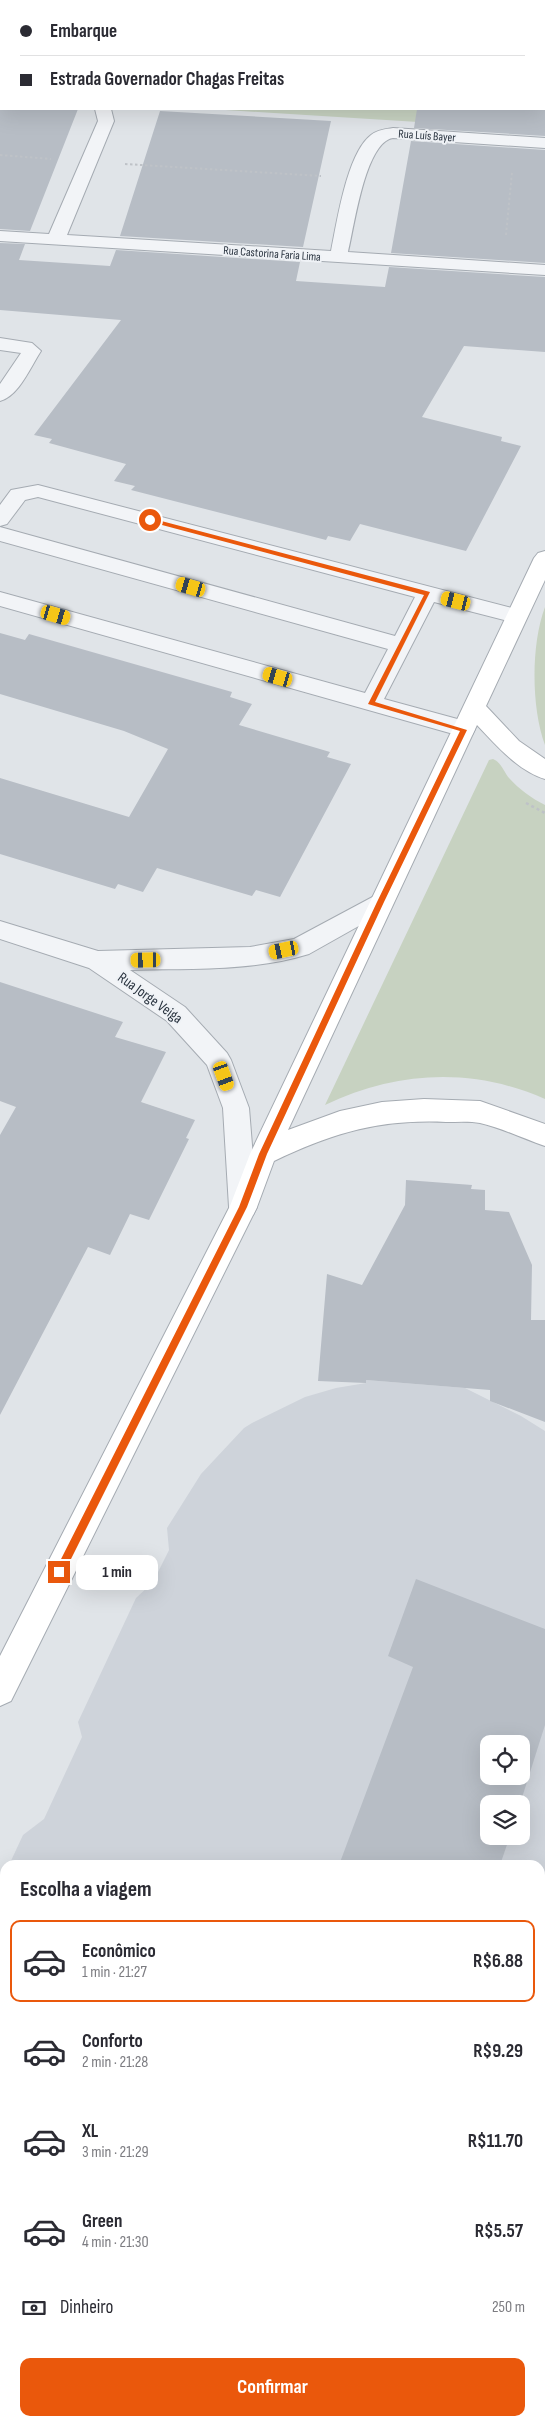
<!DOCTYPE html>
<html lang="pt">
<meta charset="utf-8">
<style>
body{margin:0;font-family:"Sofia Sans Condensed",sans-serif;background:#f7f7f7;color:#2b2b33;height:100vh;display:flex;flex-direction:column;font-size:19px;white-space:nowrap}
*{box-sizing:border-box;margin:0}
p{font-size:16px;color:#7c7c81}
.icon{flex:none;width:28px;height:28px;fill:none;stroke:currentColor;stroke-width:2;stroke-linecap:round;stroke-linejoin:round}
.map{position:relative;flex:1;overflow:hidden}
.details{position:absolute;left:0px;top:1860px;width:545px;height:566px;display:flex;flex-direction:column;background:#fff;border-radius:15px 15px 0 0;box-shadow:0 5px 20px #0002}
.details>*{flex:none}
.banner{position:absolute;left:0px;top:0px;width:545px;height:110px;box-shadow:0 5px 20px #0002;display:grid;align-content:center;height:110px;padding:0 20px;background:#fff}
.fabs{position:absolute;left:480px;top:1735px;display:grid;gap:10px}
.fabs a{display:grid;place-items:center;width:50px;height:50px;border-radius:10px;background:#fff;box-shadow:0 5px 20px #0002;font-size:25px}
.end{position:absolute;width:22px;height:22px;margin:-11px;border:6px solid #ea580c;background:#fff;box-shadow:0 0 0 2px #fff}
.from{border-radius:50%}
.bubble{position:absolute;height:35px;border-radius:10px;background:#fff;box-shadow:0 5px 20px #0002;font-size:16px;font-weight:700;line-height:35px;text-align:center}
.car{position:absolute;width:15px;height:30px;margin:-15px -8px;border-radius:6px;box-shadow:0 0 4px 1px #0007;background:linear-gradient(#f5c518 24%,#345 0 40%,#f5c518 0 76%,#345 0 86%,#f5c518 0)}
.banner b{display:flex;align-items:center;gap:18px;height:48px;font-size:19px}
.banner b+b{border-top:1px solid #e1e1e2}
.banner i{width:12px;height:12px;background:#2b2b33}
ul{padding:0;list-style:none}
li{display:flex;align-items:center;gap:15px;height:82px;margin:0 10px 8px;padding:0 10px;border:2px solid transparent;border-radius:10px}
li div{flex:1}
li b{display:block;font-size:19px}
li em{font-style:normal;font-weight:700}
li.on{border-color:#ea580c}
li>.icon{width:45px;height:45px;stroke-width:1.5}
h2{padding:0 20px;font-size:22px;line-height:60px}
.pay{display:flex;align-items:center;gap:12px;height:55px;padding:0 20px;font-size:19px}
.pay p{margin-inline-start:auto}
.cta{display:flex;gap:10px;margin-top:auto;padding:10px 20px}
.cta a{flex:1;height:58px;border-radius:10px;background:#ea580c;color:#fff;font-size:20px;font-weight:700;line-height:58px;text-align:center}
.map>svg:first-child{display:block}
</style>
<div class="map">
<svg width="545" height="2426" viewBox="0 0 545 2426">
<rect width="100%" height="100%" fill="#e0e4e8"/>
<path fill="#ced3da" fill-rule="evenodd" d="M 366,1380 L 465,1388 L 521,1416 L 545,1431 L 545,2426 L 0,2426 L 0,1884 L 5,1874 L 5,2421 L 540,2421 L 540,1865 L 9,1865 L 23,1835 L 44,1819 L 82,1737 L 78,1722 L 136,1598 L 153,1582 L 169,1550 L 167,1528 L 201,1474 L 244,1428 L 252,1423 L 305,1397 L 336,1388 L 366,1383 ZM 489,1744 L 521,1744 L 521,1776 L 489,1776 ZM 489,1804 L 521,1804 L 521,1836 L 489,1836 Z"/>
<path fill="#c7d2c1" d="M 544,49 L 545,130 L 210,109 L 544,109 Z
M 545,607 L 545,745 C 531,707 531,644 545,607 Z
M 493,759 C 501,762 504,772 509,778 C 519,789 531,798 545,805 L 545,1099 C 472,1067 397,1071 325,1105 L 489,760 Z"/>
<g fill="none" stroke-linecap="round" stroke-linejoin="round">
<path fill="#9bb4c7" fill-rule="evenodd" d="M 0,2 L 1,3 L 1,8 L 0,8 Z"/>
</g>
<path fill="#b7bdc5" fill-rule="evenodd" d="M 0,109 L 78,109 L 30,231 L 0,229 Z
M 417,109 L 545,109 L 545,136 L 414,128 Z
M 160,111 L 331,121 L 303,247 L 120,236 Z
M 411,141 L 545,150 L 545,263 L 391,253 Z
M 0,243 L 25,244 L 19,260 L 110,266 L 116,250 L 300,262 L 296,281 L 385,287 L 389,267 L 545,277 L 545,352 L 464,346 L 422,417 L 502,437 L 501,441 L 521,446 L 466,551 L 360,524 L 350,541 L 328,536 L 326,540 L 131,490 L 135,486 L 114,481 L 126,464 L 49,443 L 52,439 L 34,435 L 121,320 L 0,310 Z
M 0,633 L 25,640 L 29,634 L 232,692 L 230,697 L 252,704 L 239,725 L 330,752 L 327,757 L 351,764 L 280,897 L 256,890 L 252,896 L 157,868 L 143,892 L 118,884 L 115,889 L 0,854 L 0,778 L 129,817 L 168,749 L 124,731 L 0,694 Z
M 0,982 L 123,1022 L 115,1037 L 166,1052 L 141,1102 L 195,1120 L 186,1138 L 189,1139 L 149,1220 L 130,1214 L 110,1255 L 88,1247 L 0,1415 L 0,1135 L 16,1107 L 0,1101 Z
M 406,1180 L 472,1185 L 471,1189 L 485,1190 L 485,1210 L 509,1212 L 532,1265 L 531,1320 L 545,1320 L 545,1422 L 490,1401 L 490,1390 L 366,1380 L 366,1383 L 318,1381 L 327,1274 L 362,1285 L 405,1205 Z
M 416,1579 L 545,1629 L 545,1725 L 520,1804 L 489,1804 L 489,1836 L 510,1836 L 500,1865 L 339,1865 L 413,1667 L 388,1656 ZM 489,1744 L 521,1744 L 521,1776 L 489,1776 Z"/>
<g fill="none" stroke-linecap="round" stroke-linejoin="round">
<g stroke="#a5abb2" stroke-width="2">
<path id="service" d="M 0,338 L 32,343 L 41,351 C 31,366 19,396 0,401 L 0,384 L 21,353 L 0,350 Z"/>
</g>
<g stroke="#a5abb2" stroke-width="2">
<path id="minor" d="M 55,0 L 74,0 L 75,1 L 56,1 Z
M 544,16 L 545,16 L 545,26 L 544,26 Z
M 0,55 L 1,55 L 1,66 L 0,66 Z
M 95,109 L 111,109 L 114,121 L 67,235 L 331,251 C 337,222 347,153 371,135 C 377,130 386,129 393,128 L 545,138 L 545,148 L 393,138 C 365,142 354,228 348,252 L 545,265 L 545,275 L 0,241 L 0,231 L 49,234 L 98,121 Z
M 38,485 L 516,609 L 524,611 L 527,616 L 524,621 L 516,623 L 434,602 L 384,699 L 472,723 L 475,729 L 472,735 L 464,737 L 0,606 L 0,592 L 365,693 L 388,649 L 0,541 L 0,527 L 395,636 L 415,597 L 38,497 L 25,500 L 7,524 L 0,526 L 0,505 L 11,490 Z
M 380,893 L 389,895 L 392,902 L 389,909 L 309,954 C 251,972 190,968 130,970 L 185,1007 L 227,1053 L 231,1060 L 249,1108 L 257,1207 L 253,1215 L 243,1219 L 233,1215 L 229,1207 L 223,1108 L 207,1065 L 167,1021 L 89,968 L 0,939 L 0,921 L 98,951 L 250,947 L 294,939 Z"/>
</g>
<g stroke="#a5abb2" stroke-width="2">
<path id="secondary" d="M 545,551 L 545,580 L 486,706 L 519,741 L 545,759 L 545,779 C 518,771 496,745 477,725 L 288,1130 L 340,1111 L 382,1102 L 424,1099 L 480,1101 L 545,1124 L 545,1146 C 524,1139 502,1128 480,1123 C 470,1121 457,1122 446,1122 C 379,1119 333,1133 274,1161 L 257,1207 L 11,1701 L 0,1706 L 0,1656 L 230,1206 L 250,1154 L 534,558 L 538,553 Z"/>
</g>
<path stroke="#bec2c7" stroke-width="2" stroke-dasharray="2.5 2.5" stroke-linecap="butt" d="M 0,155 L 51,159
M 125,164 L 321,176
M 506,235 L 512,172"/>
<path stroke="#bec2c7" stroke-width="2.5" stroke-dasharray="3 3" stroke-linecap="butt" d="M 526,803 L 545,813"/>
<use href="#service" fill="#f2f4f7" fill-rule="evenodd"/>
<use href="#minor" fill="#f2f4f7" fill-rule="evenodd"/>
<use href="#secondary" fill="#fff" fill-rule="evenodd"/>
</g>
<path fill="#ea580c" d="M 150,518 L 430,592 L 375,702 L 467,730 L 384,902 L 267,1154 L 247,1207 L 63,1575 L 59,1576 L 55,1572 L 56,1569 L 239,1207 L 259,1154 L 377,902 L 460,731 L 368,704 L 424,595 L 147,521 Z"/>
<g text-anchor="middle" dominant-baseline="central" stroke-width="4" stroke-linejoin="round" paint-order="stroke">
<g font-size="12" fill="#29333f" stroke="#eff2f6">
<text transform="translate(427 136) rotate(4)">Rua Luís Bayer</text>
<text transform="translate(272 254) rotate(4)">Rua Castorina Faria Lima</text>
</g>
<g font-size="15" fill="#29333f" stroke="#eff2f6">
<text transform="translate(150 998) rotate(36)">Rua Jorge Veiga</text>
</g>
</g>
</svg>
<div class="fabs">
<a><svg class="icon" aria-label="locate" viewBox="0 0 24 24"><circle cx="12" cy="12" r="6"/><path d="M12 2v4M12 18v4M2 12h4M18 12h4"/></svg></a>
<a><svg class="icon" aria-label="layers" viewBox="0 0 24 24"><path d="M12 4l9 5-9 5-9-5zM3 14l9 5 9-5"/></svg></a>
</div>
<i class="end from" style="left:150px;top:520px"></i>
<i class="end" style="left:59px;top:1572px"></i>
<div class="bubble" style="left:76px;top:1555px;width:82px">1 min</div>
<i class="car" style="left:191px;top:587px;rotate:286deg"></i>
<i class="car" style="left:456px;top:601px;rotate:284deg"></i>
<i class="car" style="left:56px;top:615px;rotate:106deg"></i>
<i class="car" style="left:278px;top:677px;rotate:286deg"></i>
<i class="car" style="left:284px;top:950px;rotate:258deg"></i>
<i class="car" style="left:146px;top:960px;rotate:269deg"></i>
<i class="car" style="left:224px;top:1076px;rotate:160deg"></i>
<div class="banner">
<b><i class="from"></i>Embarque</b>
<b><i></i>Estrada Governador Chagas Freitas</b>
</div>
<section class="details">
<h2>Escolha a viagem</h2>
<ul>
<li class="on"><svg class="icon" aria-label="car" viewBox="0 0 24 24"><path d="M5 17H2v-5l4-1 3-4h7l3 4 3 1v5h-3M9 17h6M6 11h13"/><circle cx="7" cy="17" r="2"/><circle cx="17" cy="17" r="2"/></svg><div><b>Econômico</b><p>1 min · 21:27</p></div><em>R$6.88</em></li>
<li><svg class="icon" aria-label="car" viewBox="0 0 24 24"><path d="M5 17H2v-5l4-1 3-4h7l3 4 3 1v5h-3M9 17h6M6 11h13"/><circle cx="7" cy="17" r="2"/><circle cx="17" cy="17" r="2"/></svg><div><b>Conforto</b><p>2 min · 21:28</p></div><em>R$9.29</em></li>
<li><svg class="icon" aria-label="car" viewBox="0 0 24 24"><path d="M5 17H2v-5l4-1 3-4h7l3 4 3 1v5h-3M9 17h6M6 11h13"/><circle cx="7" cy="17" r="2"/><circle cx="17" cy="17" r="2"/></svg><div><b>XL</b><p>3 min · 21:29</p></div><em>R$11.70</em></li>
<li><svg class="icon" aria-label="car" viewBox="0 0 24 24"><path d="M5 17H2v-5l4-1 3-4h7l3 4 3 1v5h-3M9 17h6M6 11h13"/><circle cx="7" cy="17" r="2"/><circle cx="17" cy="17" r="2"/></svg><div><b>Green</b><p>4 min · 21:30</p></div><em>R$5.57</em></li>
</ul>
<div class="pay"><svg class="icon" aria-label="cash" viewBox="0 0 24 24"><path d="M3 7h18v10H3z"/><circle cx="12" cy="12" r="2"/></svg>Dinheiro<p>250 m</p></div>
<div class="cta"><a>Confirmar</a></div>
</section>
</div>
